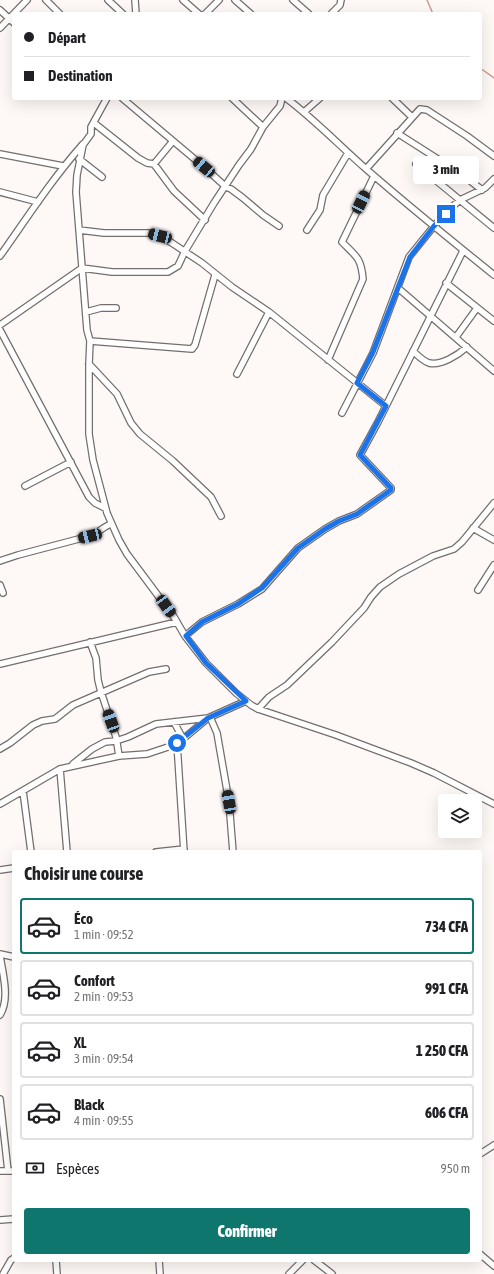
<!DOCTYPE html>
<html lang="fr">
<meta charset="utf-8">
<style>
body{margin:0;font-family:"Asap Condensed",sans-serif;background:#f2f2f2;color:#202124;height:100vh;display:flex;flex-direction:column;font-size:15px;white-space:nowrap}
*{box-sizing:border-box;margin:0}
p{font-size:13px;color:#757577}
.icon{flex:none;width:22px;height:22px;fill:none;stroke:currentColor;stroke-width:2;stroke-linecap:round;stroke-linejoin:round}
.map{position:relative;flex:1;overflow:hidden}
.side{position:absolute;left:12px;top:850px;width:470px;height:412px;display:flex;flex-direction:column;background:#fff;border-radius:4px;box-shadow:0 4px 16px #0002}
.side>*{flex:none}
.banner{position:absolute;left:12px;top:12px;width:470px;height:88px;border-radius:4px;box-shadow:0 4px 16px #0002;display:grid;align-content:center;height:88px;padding:0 12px;background:#fff}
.buttons{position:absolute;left:438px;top:794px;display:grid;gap:8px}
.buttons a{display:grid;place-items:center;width:44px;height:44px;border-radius:4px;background:#fff;box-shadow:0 4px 16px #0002;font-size:20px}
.end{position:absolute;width:18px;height:18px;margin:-9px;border:5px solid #1a73e8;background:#fff;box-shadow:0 0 0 2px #fff}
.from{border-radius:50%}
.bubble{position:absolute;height:28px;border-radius:4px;background:#fff;box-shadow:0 4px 16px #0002;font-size:13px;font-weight:800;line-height:28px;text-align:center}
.car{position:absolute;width:12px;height:24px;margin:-12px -6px;border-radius:5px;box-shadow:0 0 3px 1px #0007;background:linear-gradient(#222 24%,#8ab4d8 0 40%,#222 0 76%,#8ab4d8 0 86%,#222 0)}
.banner b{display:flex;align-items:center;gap:14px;height:38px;font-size:15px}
.banner b+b{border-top:1px solid #e0e0e0}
.banner i{width:10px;height:10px;background:#202124}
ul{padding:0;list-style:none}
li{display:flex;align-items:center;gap:12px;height:56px;margin:0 8px 6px;padding:0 4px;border:2px solid #e0e0e0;border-radius:4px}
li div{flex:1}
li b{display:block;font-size:15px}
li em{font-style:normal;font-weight:800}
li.selected{border-color:#0f766e}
li>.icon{width:36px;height:36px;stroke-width:1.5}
h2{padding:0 12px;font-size:18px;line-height:48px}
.pay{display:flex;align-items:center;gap:10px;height:44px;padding:0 12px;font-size:15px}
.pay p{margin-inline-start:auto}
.primary-button{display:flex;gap:8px;margin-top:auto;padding:8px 12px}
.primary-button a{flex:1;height:46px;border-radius:4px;background:#0f766e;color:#fff;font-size:16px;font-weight:800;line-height:46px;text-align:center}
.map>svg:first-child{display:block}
</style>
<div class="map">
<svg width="494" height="1274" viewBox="0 0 494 1274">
<rect width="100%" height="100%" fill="#fef8f7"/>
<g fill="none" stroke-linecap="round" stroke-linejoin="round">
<path stroke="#ce9d8f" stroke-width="1.5" d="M 427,0 L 433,14
M 480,68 L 494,78"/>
<g stroke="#746e6c" stroke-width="8">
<path id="minor" d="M 46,0 L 60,14
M 108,0 L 123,14
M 135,0 L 136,14
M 183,0 L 199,14
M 235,0 L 251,14
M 293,0 L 309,14
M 0,10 L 14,23
M 205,14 L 219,0
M 331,14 L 340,5 L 341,0
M 0,28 L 27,0
M 107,98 L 91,127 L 91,134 L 83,145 L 77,175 L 76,192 L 87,330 L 90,341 L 89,364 L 89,434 L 93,460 L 107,513 L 119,540 L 127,554 L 174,617 L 185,636 L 206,663 L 236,693 L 251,705 L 258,709 L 336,735 L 411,763 L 434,773 L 494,804
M 122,98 L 204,167 L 226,187 L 231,189 L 243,198 L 263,215 L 279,226
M 232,98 L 263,127
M 286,98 C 314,119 339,145 365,168 C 407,205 451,240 494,275
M 392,98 L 412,117
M 304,112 L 320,98
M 94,123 L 138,158 L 147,163 L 154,164 L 174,191 L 205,220
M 397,133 L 463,175 L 482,190
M 0,154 L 63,166
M 79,159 L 102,177
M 154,164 L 173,141
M 416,164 L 494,228
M 366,169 L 420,109 L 427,110 L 467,136 L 494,156
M 0,192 L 38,202
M 79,230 L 104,233 L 149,233 L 160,236 L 172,243 L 202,263 L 232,287 L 269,312 L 386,406
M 307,230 L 320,210 L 323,195 L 348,153
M 0,256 C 27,218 52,179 83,144
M 446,283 L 494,321
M 398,288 L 494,371
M 86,312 L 101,308 L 116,308
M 0,325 L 82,268 L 112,272 L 168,272 L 178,266 L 185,251 L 214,203 L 239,165 L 251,149 L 263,127 L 280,106 L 282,98
M 0,330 L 89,497 L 95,503 L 105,508
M 456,337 L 477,308
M 90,341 L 192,349 L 195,345 L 215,275
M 413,351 C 417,355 423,361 429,363 C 441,366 458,355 467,347
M 328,360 L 363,279 C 361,258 357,257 342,242 L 374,176
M 89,364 L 117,394 L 131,423 L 140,434 L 173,461 L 211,497 L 221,516
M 237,374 L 269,312
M 342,413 L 373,353 L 409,257 L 434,226 L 453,206 L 460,200 L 485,188 L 494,179
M 25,486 L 71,462
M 473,528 L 494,540
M 0,561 L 18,555 L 90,536 C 98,533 103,527 111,524
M 0,585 L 3,593
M 478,590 L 494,565
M 185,636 L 202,622 L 238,604 L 262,589 L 298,548 L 325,529 L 339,521 L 357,514 L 391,490 L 391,488 L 360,455 L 378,422 L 463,251
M 90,642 L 96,658 L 98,680 L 101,692 L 116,737 L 119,756
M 0,664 L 177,622
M 258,709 L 269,697 L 287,685 L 332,642 L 364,608 L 371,597 L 380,587 L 399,574 L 433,556 L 454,549 L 462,542 L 494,503
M 210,717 L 217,733 L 229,802 L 233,852
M 174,722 L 183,739
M 177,743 L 184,852
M 0,749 L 10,743 L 33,725 L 42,721 L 55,719 L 73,705 L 149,672 L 166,669
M 73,764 L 92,749 L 105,742 L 116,741 L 128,737 L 156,724 L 208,718
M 60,769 L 67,852
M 23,791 L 31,852
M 0,804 L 60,769 L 119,756 L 147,754 L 171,746 L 183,739 L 208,718 L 246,701
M 156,852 L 184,849
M 0,870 L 14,868
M 0,954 L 14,957
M 0,956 C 3,974 10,999 0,1015
M 0,1099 L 8,1171
M 480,1154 L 494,1145
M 0,1171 L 14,1171
M 0,1220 L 14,1219
M 480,1254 L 494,1266
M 56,1260 L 57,1274
M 159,1260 L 160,1274
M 314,1260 L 332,1274
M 3,1274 L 11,1260 L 14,1258
M 289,1274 L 303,1260"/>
</g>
<use href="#minor" stroke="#fff" stroke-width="5.5"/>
</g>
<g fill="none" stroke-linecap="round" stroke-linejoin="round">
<path stroke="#1a73e8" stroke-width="5" d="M 177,743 L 208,718 L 246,701 L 206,663 L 186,636 L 202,622 L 238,604 L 262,588 L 298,548 L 325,529 L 339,521 L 357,514 L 391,490 L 391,488 L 360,455 L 386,406 L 357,383 L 373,352 L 410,257 L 434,226 L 446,214"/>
</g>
</svg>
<div class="buttons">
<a><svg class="icon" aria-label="layers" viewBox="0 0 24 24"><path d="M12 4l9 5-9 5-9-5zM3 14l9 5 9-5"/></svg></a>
</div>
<i class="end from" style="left:177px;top:743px"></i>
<i class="end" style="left:446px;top:214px"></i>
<div class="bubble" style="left:413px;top:156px;width:66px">3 min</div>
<i class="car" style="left:204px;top:167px;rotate:310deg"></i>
<i class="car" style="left:361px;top:202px;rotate:26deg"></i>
<i class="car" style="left:160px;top:236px;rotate:284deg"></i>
<i class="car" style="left:90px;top:536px;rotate:257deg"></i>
<i class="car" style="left:166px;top:606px;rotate:144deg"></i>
<i class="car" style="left:111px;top:721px;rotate:340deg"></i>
<i class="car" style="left:229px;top:802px;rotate:350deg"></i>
<div class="banner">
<b><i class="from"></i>Départ</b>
<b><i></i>Destination</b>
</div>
<section class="side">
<h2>Choisir une course</h2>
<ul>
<li class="selected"><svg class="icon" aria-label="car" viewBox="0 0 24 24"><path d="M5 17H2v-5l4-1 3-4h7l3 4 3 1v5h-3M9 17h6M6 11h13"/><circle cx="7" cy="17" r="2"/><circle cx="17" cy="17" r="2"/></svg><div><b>Éco</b><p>1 min · 09:52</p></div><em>734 CFA</em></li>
<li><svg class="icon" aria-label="car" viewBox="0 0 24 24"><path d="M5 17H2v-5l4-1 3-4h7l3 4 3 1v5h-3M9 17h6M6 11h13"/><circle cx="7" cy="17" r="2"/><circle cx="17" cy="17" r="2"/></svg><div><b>Confort</b><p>2 min · 09:53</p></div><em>991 CFA</em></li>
<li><svg class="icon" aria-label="car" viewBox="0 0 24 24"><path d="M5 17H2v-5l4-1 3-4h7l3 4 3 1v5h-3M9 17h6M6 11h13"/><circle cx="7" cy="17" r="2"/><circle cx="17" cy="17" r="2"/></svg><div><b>XL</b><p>3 min · 09:54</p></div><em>1 250 CFA</em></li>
<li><svg class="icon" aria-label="car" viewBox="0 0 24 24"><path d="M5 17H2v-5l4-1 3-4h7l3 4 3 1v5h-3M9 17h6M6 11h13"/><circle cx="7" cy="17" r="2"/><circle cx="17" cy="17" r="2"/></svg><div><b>Black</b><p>4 min · 09:55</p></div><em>606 CFA</em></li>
</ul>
<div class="pay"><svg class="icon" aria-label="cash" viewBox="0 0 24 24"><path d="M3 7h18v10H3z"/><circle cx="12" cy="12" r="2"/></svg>Espèces<p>950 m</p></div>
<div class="primary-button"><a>Confirmer</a></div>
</section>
</div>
